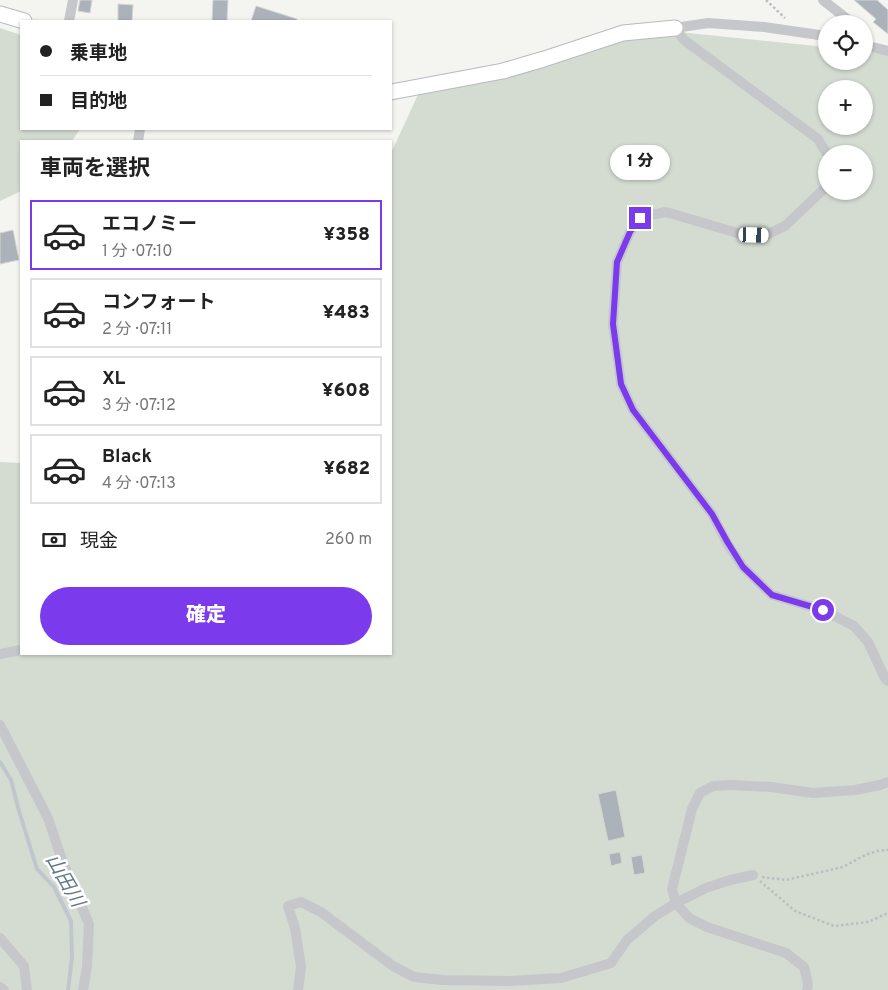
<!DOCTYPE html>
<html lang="ja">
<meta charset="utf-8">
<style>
body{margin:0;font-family:Overpass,"Noto Sans JP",sans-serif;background:#f6f6f6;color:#222;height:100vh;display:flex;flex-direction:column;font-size:19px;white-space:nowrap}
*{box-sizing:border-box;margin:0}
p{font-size:16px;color:#767676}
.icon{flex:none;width:28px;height:28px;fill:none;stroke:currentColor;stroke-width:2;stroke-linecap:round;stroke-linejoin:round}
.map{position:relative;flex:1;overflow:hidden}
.drawer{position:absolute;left:20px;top:140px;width:372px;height:515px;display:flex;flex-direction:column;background:#fff;border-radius:0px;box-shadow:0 1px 4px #0004}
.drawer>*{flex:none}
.top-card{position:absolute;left:20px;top:20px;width:372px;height:110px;border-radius:0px;box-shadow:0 1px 4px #0004;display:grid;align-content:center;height:110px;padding:0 20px;background:#fff}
.tools{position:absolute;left:818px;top:15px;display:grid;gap:10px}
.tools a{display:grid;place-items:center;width:55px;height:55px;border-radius:50%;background:#fff;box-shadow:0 1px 4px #0004;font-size:25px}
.end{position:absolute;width:22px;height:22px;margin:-11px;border:6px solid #7c3aed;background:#fff;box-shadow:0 0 0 2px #fff}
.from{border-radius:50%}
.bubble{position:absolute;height:35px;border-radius:18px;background:#fff;box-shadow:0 1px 4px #0004;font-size:16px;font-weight:800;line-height:35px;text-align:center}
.car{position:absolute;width:15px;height:30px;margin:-15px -8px;border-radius:6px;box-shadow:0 0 4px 1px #0007;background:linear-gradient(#fff 24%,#345 0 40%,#fff 0 76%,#345 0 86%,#fff 0)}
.top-card b{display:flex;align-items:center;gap:18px;height:48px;font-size:19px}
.top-card b+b{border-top:1px solid #e0e0e0}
.top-card i{width:12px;height:12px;background:#222}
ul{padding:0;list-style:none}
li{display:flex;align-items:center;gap:15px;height:70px;margin:0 10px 8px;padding:0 10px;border:2px solid #e0e0e0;border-radius:0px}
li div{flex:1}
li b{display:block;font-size:19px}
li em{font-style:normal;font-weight:800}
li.current{border-color:#7c3aed}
li>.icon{width:45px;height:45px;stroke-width:1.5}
h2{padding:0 20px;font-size:22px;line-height:60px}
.pay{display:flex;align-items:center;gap:12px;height:55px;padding:0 20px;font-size:19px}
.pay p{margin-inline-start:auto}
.action{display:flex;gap:10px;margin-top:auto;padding:10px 20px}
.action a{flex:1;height:58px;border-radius:30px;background:#7c3aed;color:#fff;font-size:20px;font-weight:800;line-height:58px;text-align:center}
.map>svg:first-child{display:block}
</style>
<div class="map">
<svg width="888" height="990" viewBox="0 0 888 990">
<rect width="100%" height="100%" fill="#f4f5f0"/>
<path fill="#d4dcd2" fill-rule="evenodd" d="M 0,28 L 21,35 L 21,129 L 80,129 L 72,141 L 21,141 L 21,191 L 0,201 Z
M 659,30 L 826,47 L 826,61 L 864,61 L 864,51 L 888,54 L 888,990 L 0,990 L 0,462 L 21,463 L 21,654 L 391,654 L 391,153 L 422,86 ZM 826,89 L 864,89 L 864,126 L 826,126 ZM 826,154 L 864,154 L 864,191 L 826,191 Z"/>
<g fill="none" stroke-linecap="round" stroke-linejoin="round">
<path stroke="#bfc7cd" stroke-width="4" d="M 0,762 L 11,780 L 19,811 L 37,869 L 54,887 L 71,921 L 72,958 L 68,990"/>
</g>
<path fill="#acb2b9" stroke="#d5d6d3" d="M 80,0 L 92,0 L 90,13 L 78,11 Z
M 213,0 L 228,0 L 227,21 L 212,21 Z
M 854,0 L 877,0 L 888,10 L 888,34 L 873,22 L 876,19 Z
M 118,4 L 133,5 L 132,21 L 118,21 Z
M 256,6 L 297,19 L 297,21 L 251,21 Z
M 13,230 L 19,260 L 0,264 L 0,233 Z
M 616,790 L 625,837 L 608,841 L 598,794 Z
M 620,852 L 622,863 L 611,866 L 609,854 Z
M 642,855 L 645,873 L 634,875 L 631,857 Z"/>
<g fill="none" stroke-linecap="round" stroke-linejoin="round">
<g stroke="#b7babf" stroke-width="17">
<path id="secondary" d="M 0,14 L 24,21
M 391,92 L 503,71 L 544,59 L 623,33 L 675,28"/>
</g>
<path stroke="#bcbdc0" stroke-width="2.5" stroke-dasharray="2.5 2.5" stroke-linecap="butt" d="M 766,0 L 785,18
M 762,877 L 786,880 L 843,867 L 865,855 L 877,851 L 888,850
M 760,881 L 795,911 L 834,926 L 868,922 L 888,913"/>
<path stroke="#c5c7cb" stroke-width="10" d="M 823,0 L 847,19 L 851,24
M 69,21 L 73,0
M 826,36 L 764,27 L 708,23 L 675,28 L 684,40 L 818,139 L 827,154
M 864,45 L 888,51
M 138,141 L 140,129
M 826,187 L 785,226 L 766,235 L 741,234 L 666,212 L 641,217 L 630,232 L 617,262 L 613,324 L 621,384 L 633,410 L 712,514 L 727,543 L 743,567 L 772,595 L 823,610 L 854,626 L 868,642 L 885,678 L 888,681
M 0,654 L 21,650
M 0,725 L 48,818 L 62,860 L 89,924 L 87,967 L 83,990
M 0,938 L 24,966 L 27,990
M 0,987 L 4,990
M 298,990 L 301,967 L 295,928 L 288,906 L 301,902 L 321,912 L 393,966 L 414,977 L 443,980 L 510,981 L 561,978 L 611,963 L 627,940 L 655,916 L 676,903 L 706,888 L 730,880 L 753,875
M 807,990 L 808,984 L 804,967 L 786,953 L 707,927 L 689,918 L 676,903 L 672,889 L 692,809 L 700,793 L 713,786 L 731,785 L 771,787 L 813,793 L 855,790 L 880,785 L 888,782"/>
<use href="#secondary" stroke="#fff" stroke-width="15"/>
</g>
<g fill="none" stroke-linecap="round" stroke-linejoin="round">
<path stroke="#7c3aed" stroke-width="6" d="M 640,218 L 630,232 L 617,262 L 613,324 L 621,384 L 633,410 L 712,514 L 728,543 L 743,567 L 772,595 L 823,610"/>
</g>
<g text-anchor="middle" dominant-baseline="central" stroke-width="5" stroke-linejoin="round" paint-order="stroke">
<g font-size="19" font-style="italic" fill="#637786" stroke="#fff">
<text transform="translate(64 881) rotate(60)">山田川</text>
</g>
</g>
</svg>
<div class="tools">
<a><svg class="icon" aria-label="locate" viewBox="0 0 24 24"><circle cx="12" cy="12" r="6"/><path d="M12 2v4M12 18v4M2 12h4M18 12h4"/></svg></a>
<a>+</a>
<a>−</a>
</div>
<i class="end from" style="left:823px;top:610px"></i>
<i class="end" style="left:640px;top:218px"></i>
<div class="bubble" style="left:610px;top:145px;width:60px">1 分</div>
<i class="car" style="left:754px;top:235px;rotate:92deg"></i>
<div class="top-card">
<b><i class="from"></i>乗車地</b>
<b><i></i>目的地</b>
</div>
<section class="drawer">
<h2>車両を選択</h2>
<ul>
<li class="current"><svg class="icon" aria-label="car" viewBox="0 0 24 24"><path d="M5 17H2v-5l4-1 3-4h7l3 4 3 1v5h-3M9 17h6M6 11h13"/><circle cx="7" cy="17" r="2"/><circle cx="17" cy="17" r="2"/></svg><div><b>エコノミー</b><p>1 分 · 07:10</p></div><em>¥358</em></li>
<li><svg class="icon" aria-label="car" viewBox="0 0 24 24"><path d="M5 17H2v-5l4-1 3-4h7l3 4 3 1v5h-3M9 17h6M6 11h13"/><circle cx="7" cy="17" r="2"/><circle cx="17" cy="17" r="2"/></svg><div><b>コンフォート</b><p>2 分 · 07:11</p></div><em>¥483</em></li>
<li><svg class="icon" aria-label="car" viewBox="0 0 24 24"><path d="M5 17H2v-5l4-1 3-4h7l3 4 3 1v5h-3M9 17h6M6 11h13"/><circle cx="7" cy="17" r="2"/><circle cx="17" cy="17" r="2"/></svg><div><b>XL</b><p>3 分 · 07:12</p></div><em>¥608</em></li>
<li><svg class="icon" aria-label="car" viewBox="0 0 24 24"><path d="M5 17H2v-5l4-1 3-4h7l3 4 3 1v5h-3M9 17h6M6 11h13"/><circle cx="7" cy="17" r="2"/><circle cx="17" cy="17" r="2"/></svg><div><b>Black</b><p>4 分 · 07:13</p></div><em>¥682</em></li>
</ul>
<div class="pay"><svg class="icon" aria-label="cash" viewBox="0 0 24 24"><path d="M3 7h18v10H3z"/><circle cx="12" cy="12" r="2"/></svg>現金<p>260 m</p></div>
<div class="action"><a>確定</a></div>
</section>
</div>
